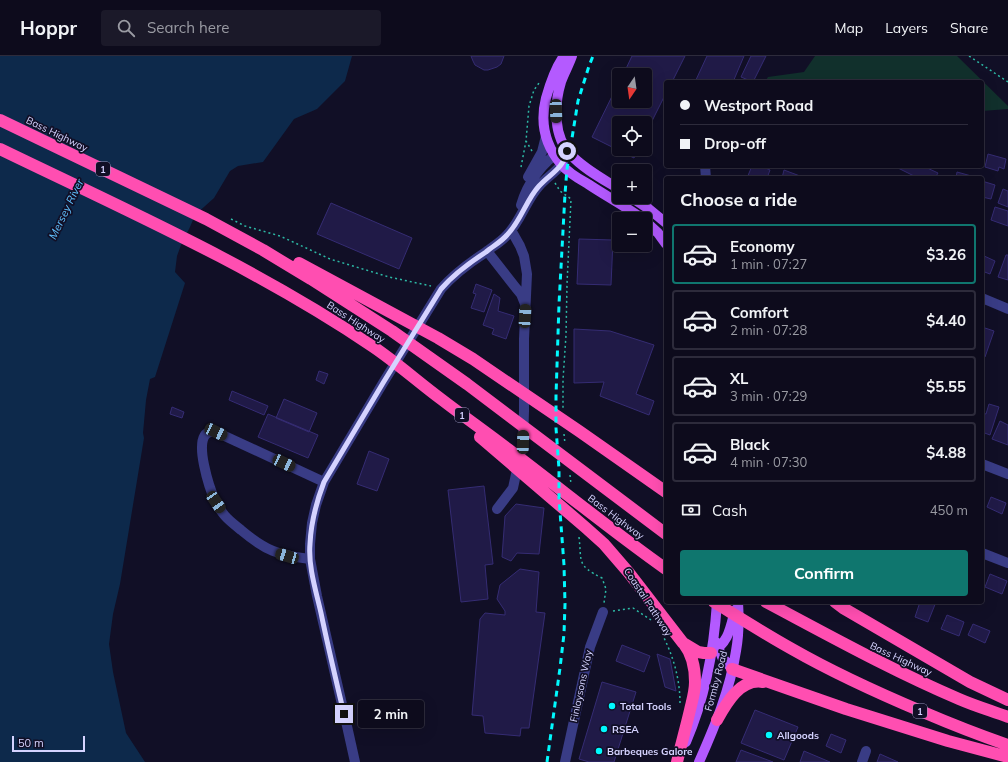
<!DOCTYPE html>
<meta charset="utf-8">
<style>
body{margin:0;font-family:Mulish,sans-serif;background:#1b1929;color:#f1f3f6;height:100vh;display:flex;flex-direction:column;font-size:15px;white-space:nowrap}
*{box-sizing:border-box;margin:0}
p{font-size:13px;color:#9a9ba3}
.icon{flex:none;width:22px;height:22px;fill:none;stroke:currentColor;stroke-width:2;stroke-linecap:round;stroke-linejoin:round}
.map{position:relative;flex:1;overflow:hidden}
.sheet{position:absolute;left:664px;top:120px;width:320px;height:428px;display:flex;flex-direction:column;background:#0d0b1c;border-radius:4px;box-shadow:0 4px 16px #0002,0 0 0 1px #2d2b3b}
.sheet>*{flex:none}
.guide{position:absolute;left:664px;top:24px;width:320px;height:88px;border-radius:4px;box-shadow:0 4px 16px #0002,0 0 0 1px #2d2b3b;display:grid;align-content:center;height:88px;padding:0 16px;background:#0d0b1c}
.needle{width:26px;rotate:193deg}
.tools{position:absolute;left:612px;top:12px;display:grid;gap:8px}
.tools a{display:grid;place-items:center;width:40px;height:40px;border-radius:4px;background:#0d0b1c;box-shadow:0 4px 16px #0002,0 0 0 1px #2d2b3b;font-size:20px}
.scale{position:absolute;left:12px;bottom:10px;width:73px;box-sizing:border-box;padding-left:4px;border:2px solid #d5d3ff;border-top:0;font-size:11px;line-height:14px;white-space:nowrap;color:#d5d3ff;-webkit-text-stroke:3px #110f26;paint-order:stroke}
.end{position:absolute;width:18px;height:18px;margin:-9px;border:5px solid #d5d3ff;background:#111;box-shadow:0 0 0 2px #111}
.from{border-radius:50%}
.bubble{position:absolute;height:28px;border-radius:4px;background:#0d0b1c;box-shadow:0 4px 16px #0002,0 0 0 1px #2d2b3b;font-size:13px;font-weight:700;line-height:28px;text-align:center}
.car{position:absolute;width:12px;height:24px;margin:-12px -6px;border-radius:5px;box-shadow:0 0 3px 1px #0007;background:linear-gradient(#222 24%,#8ab4d8 0 40%,#222 0 76%,#8ab4d8 0 86%,#222 0)}
.guide b{display:flex;align-items:center;gap:14px;height:38px;font-size:15px}
.guide b+b{border-top:1px solid #2d2b3b}
.guide i{width:10px;height:10px;background:#f1f3f6}
ul{padding:0;list-style:none}
li{display:flex;align-items:center;gap:12px;height:60px;margin:0 8px 6px;padding:0 8px;border:2px solid #2d2b3b;border-radius:4px}
li div{flex:1}
li b{display:block;font-size:15px}
li em{font-style:normal;font-weight:700}
li.current{border-color:#0f766e}
li>.icon{width:36px;height:36px;stroke-width:1.5}
h2{padding:0 16px;font-size:18px;line-height:48px}
.pay{display:flex;align-items:center;gap:10px;height:44px;padding:0 16px;font-size:15px}
.pay p{margin-inline-start:auto}
.action{display:flex;gap:8px;margin-top:auto;padding:8px 16px}
.action a{flex:1;height:46px;border-radius:4px;background:#0f766e;color:#fff;font-size:16px;font-weight:700;line-height:46px;text-align:center}
header{display:flex;align-items:center;gap:24px;box-sizing:border-box;height:56px;padding:0 20px;background:#0d0b1c;border-bottom:1px solid #2d2b3b}
header strong{font-size:19px}
nav{display:flex;gap:22px;margin-inline-start:auto;font-size:14px}
.search{width:280px;height:36px;background:#1b1929;display:flex;align-items:center;gap:10px;box-sizing:border-box;padding:0 14px;border-radius:4px;color:#9a9ba3;font-size:15px}
.map>svg:first-child{display:block}
</style>
<header>
<strong>Hoppr</strong>
<div class="search"><svg class="icon" aria-label="search" viewBox="0 0 24 24"><circle cx="10" cy="10" r="6"/><path d="M15 15l6 6"/></svg>Search here</div>
<nav><a>Map</a><a>Layers</a><a>Share</a></nav>
</header>
<div class="map">
<svg width="1008" height="706" viewBox="0 0 1008 706">
<rect width="100%" height="100%" fill="#110f26"/>
<path fill="#11302c" d="M 815,0 L 957,0 L 1008,50 L 1008,53 L 982,55 L 982,26 L 765,26 L 768,21 L 804,16 Z"/>
<path fill="#0d294b" d="M 0,0 L 352,0 L 345,25 L 317,53 L 294,63 L 263,106 L 238,110 L 230,115 L 214,142 L 195,159 L 190,171 L 181,189 L 177,200 L 175,216 L 185,227 L 155,321 L 150,323 L 146,344 L 143,377 L 144,382 L 120,528 L 113,558 L 109,588 L 113,616 L 126,677 L 145,706 L 0,706 Z"/>
<path fill="#201a47" stroke="#352c73" d="M 471,0 L 504,0 L 501,8 L 497,11 L 488,14 L 484,14 L 475,9 L 473,5 Z
M 632,0 L 685,0 L 672,26 L 666,26 L 666,37 L 645,79 L 645,67 L 619,67 L 619,93 L 638,93 L 634,102 L 592,81 L 619,26 L 619,45 L 645,45 L 645,19 L 623,19 Z
M 707,0 L 744,0 L 733,26 L 695,26 Z
M 751,0 L 766,0 L 753,26 L 741,21 Z
M 988,98 L 1006,103 L 1004,113 L 999,111 L 998,115 L 985,111 Z
M 752,110 L 761,110 L 770,114 L 767,122 L 747,122 Z
M 899,110 L 923,110 L 938,117 L 935,122 L 918,122 L 898,112 Z
M 784,114 L 800,120 L 799,122 L 782,122 Z
M 957,116 L 975,121 L 975,122 L 956,122 Z
M 982,125 L 995,129 L 991,143 L 982,141 Z
M 1003,133 L 1008,135 L 1008,151 L 998,147 Z
M 331,147 L 412,182 L 399,213 L 317,178 Z
M 995,151 L 1008,155 L 1008,170 L 991,164 Z
M 579,183 L 613,184 L 611,229 L 577,228 Z
M 982,199 L 995,205 L 990,218 L 982,215 Z
M 1006,199 L 1008,199 L 1008,224 L 998,221 Z
M 476,228 L 492,234 L 484,256 L 471,252 L 476,238 L 473,237 Z
M 494,238 L 500,242 L 498,255 L 514,260 L 506,283 L 492,278 L 494,273 L 483,269 Z
M 982,271 L 994,275 L 985,301 L 982,300 Z
M 574,273 L 610,275 L 654,289 L 636,338 L 654,345 L 649,359 L 600,340 L 604,326 L 574,327 Z
M 319,315 L 328,318 L 324,328 L 316,324 Z
M 232,335 L 268,350 L 264,359 L 229,344 Z
M 284,343 L 317,357 L 309,376 L 276,362 Z
M 989,348 L 999,351 L 990,379 L 982,376 L 982,357 L 986,358 Z
M 172,351 L 184,356 L 182,362 L 170,358 Z
M 268,358 L 318,379 L 308,402 L 258,381 Z
M 1000,365 L 1008,369 L 1008,389 L 992,383 Z
M 369,395 L 389,403 L 377,435 L 357,428 Z
M 484,430 L 493,508 L 485,509 L 488,543 L 461,546 L 448,434 Z
M 991,441 L 1006,447 L 1002,458 L 987,451 Z
M 516,448 L 544,452 L 539,498 L 517,497 L 511,505 L 502,501 L 505,460 Z
M 520,513 L 539,516 L 536,556 L 545,557 L 529,672 L 521,672 L 520,680 L 485,677 L 483,660 L 472,659 L 480,563 L 485,557 L 505,559 L 505,555 L 497,543 L 500,529 Z
M 990,518 L 1007,525 L 1002,538 L 985,531 Z
M 920,546 L 936,546 L 928,566 L 915,561 Z
M 947,559 L 964,566 L 959,580 L 941,573 Z
M 973,568 L 990,575 L 985,587 L 968,579 Z
M 622,589 L 650,600 L 644,616 L 616,605 Z
M 657,598 L 670,603 L 676,635 L 665,631 Z
M 602,626 L 636,636 L 614,706 L 589,706 L 579,703 Z
M 755,654 L 798,671 L 784,704 L 741,687 Z
M 831,678 L 846,684 L 841,697 L 826,690 Z
M 741,694 L 773,706 L 736,706 Z
M 804,695 L 830,706 L 800,706 Z
M 880,698 L 898,706 L 877,706 Z"/>
<g fill="none" stroke-linecap="round" stroke-linejoin="round">
<path stroke="#2db9a5" stroke-width="1.5" stroke-dasharray="2 3" stroke-linecap="butt" d="M 969,0 L 1008,26
M 532,95 L 526,85 L 529,50 L 534,34 L 539,27
M 521,111 L 526,85
M 555,127 L 560,135 L 571,143 L 567,228 L 566,279 L 563,324 L 563,352
M 231,163 L 245,170 L 280,180 L 330,203 L 389,221 L 431,230
M 564,378 L 565,388
M 570,419 L 571,428
M 579,481 C 582,506 576,509 602,522 L 606,533 L 604,547
M 613,555 L 633,552 L 651,564
M 662,578 C 673,599 680,623 680,647"/>
<path stroke="#393c85" stroke-width="10" d="M 705,110 L 706,122
M 528,121 L 542,96 L 546,80
M 521,149 C 527,128 542,106 562,94
M 487,195 L 516,232 L 521,238 L 525,248
M 982,242 L 1008,253
M 982,408 L 1008,418
M 497,453 L 513,432 L 523,386 L 524,355 L 524,283 L 527,218 L 524,200 L 520,190 L 511,174
M 982,497 L 1008,507
M 310,503 C 278,499 266,495 241,474 C 236,470 231,466 227,462 C 223,458 219,452 216,447 C 211,436 191,380 210,376 C 210,375 215,376 216,376 L 324,426
M 355,706 L 347,670 L 317,540 L 310,503 L 310,488 L 312,467 L 316,449 L 324,426 L 383,327 L 441,233 C 454,218 469,207 486,196 C 493,190 501,186 507,179 C 521,165 526,144 539,130 C 551,117 563,113 567,95
M 565,706 L 590,591 L 603,556
M 862,706 L 866,695"/>
<path stroke="#b45aff" stroke-width="10" d="M 564,0 C 555,12 550,28 546,42 C 540,66 545,89 561,108 C 568,117 579,123 588,128 C 606,140 625,150 643,163
M 572,0 C 569,9 564,17 561,26 C 554,49 553,81 571,99 C 584,113 603,123 619,133
M 631,141 L 649,153 L 666,167
M 645,165 L 658,177 L 666,188
M 716,586 L 722,601 L 732,613
M 711,597 C 729,586 730,573 735,554
M 686,686 C 705,642 714,594 717,546
M 699,706 C 715,670 730,634 736,595 C 739,579 739,562 738,546"/>
<path stroke="#ff4eb1" stroke-width="12" d="M 0,64 L 206,163 L 263,194 L 311,223 L 392,275 L 467,328 L 666,478
M 0,93 C 126,154 255,211 372,290 C 396,306 418,326 441,343 C 463,360 486,376 508,393 C 561,433 612,475 666,513
M 299,207 L 438,282 L 473,303 L 579,375 L 666,436
M 480,381 L 585,471 L 604,488 L 629,517 L 683,587 L 698,596 L 704,597 L 711,597
M 714,546 C 740,562 765,578 792,593 C 834,617 878,637 923,656 C 951,668 979,679 1008,689
M 766,546 C 830,580 893,615 959,643 C 975,650 992,655 1008,661
M 835,546 L 843,552 L 970,626 L 1008,644
M 732,613 L 846,653 L 948,685 L 1008,701
M 717,664 C 726,648 740,622 763,626
M 677,706 C 681,689 686,671 690,654 C 692,645 695,636 695,626 C 695,613 692,598 684,588"/>
<path stroke="#00f9fe" stroke-width="3" stroke-dasharray="6 5" stroke-linecap="butt" d="M 547,706 L 560,612 L 564,578 L 565,548 L 564,509 L 559,442 L 559,413 L 556,372 L 556,340 L 559,248 L 565,138 L 567,113 L 578,45 L 589,10 L 593,0"/>
</g>
<g fill="none" stroke-linecap="round" stroke-linejoin="round">
<path stroke="#d5d3ff" stroke-width="5" d="M 344,658 C 336,624 328,591 321,557 C 316,535 308,510 310,488 C 311,465 316,447 324,426 L 383,327 L 441,233 C 454,218 469,207 486,196 C 493,190 501,186 507,179 C 521,165 526,144 539,130 C 551,117 563,113 567,95"/>
</g>
<g fill="#00f9fe" stroke="#110f26" stroke-width="1.5">
<circle cx="612" cy="650" r="4"/>
<circle cx="604" cy="673" r="4"/>
<circle cx="769" cy="679" r="4"/>
<circle cx="599" cy="695" r="4"/>
</g>
<g text-anchor="middle" dominant-baseline="central" stroke-width="3.5" stroke-linejoin="round" paint-order="stroke">
<g fill="#110f26" stroke="#9a98be" stroke-width="1">
<rect x="96" y="106" width="14" height="14" rx="3"/>
<rect x="455" y="352" width="14" height="14" rx="3"/>
<rect x="913" y="648" width="14" height="14" rx="3"/>
</g>
<g font-size="9" font-weight="bold" fill="#d5d3ff">
<text x="103" y="113">1</text>
<text x="462" y="359">1</text>
<text x="920" y="655">1</text>
</g>
<g font-size="10" fill="#d5d3ff" stroke="#110f26">
<text transform="translate(57 78) rotate(26)">Bass Highway</text>
<text transform="translate(356 266) rotate(33)">Bass Highway</text>
<text transform="translate(616 461) rotate(37)">Bass Highway</text>
<text transform="translate(648 546) rotate(57)">Coastal Pathway</text>
<text transform="translate(901 603) rotate(25)">Bass Highway</text>
<text transform="translate(716 625) rotate(-75)">Formby Road</text>
<text transform="translate(581 630) rotate(-78)">Finlaysons Way</text>
</g>
<g font-size="10" font-weight="bold" fill="#d5d3ff" stroke="#110f26" text-anchor="start">
<text x="620" y="650">Total Tools</text>
<text x="612" y="673">RSEA</text>
<text x="777" y="679">Allgoods</text>
<text x="607" y="695">Barbeques Galore</text>
</g>
<g font-size="11" font-style="italic" fill="#61c2ff" stroke="#110f26">
<text transform="translate(66 153) rotate(-64)">Mersey River</text>
</g>
</g>
</svg>
<div class="tools">
<a><svg class="needle" viewBox="-14 -14 28 28"><path d="M0-13l5 13h-10z" fill="#e53935"/><path d="M0 13l5-13h-10z" fill="#9a9ba3"/></svg></a>
<a><svg class="icon" aria-label="locate" viewBox="0 0 24 24"><circle cx="12" cy="12" r="6"/><path d="M12 2v4M12 18v4M2 12h4M18 12h4"/></svg></a>
<a>+</a>
<a>−</a>
</div>
<div class="scale">50 m</div>
<i class="end from" style="left:567px;top:95px"></i>
<i class="end" style="left:344px;top:658px"></i>
<div class="bubble" style="left:358px;top:644px;width:66px">2 min</div>
<i class="car" style="left:556px;top:55px;rotate:178deg"></i>
<i class="car" style="left:525px;top:260px;rotate:3deg"></i>
<i class="car" style="left:216px;top:376px;rotate:115deg"></i>
<i class="car" style="left:523px;top:386px;rotate:2deg"></i>
<i class="car" style="left:284px;top:407px;rotate:115deg"></i>
<i class="car" style="left:216px;top:446px;rotate:146deg"></i>
<i class="car" style="left:287px;top:500px;rotate:286deg"></i>
<div class="guide">
<b><i class="from"></i>Westport Road</b>
<b><i></i>Drop-off</b>
</div>
<section class="sheet">
<h2>Choose a ride</h2>
<ul>
<li class="current"><svg class="icon" aria-label="car" viewBox="0 0 24 24"><path d="M5 17H2v-5l4-1 3-4h7l3 4 3 1v5h-3M9 17h6M6 11h13"/><circle cx="7" cy="17" r="2"/><circle cx="17" cy="17" r="2"/></svg><div><b>Economy</b><p>1 min · 07:27</p></div><em>$3.26</em></li>
<li><svg class="icon" aria-label="car" viewBox="0 0 24 24"><path d="M5 17H2v-5l4-1 3-4h7l3 4 3 1v5h-3M9 17h6M6 11h13"/><circle cx="7" cy="17" r="2"/><circle cx="17" cy="17" r="2"/></svg><div><b>Comfort</b><p>2 min · 07:28</p></div><em>$4.40</em></li>
<li><svg class="icon" aria-label="car" viewBox="0 0 24 24"><path d="M5 17H2v-5l4-1 3-4h7l3 4 3 1v5h-3M9 17h6M6 11h13"/><circle cx="7" cy="17" r="2"/><circle cx="17" cy="17" r="2"/></svg><div><b>XL</b><p>3 min · 07:29</p></div><em>$5.55</em></li>
<li><svg class="icon" aria-label="car" viewBox="0 0 24 24"><path d="M5 17H2v-5l4-1 3-4h7l3 4 3 1v5h-3M9 17h6M6 11h13"/><circle cx="7" cy="17" r="2"/><circle cx="17" cy="17" r="2"/></svg><div><b>Black</b><p>4 min · 07:30</p></div><em>$4.88</em></li>
</ul>
<div class="pay"><svg class="icon" aria-label="cash" viewBox="0 0 24 24"><path d="M3 7h18v10H3z"/><circle cx="12" cy="12" r="2"/></svg>Cash<p>450 m</p></div>
<div class="action"><a>Confirm</a></div>
</section>
</div>
